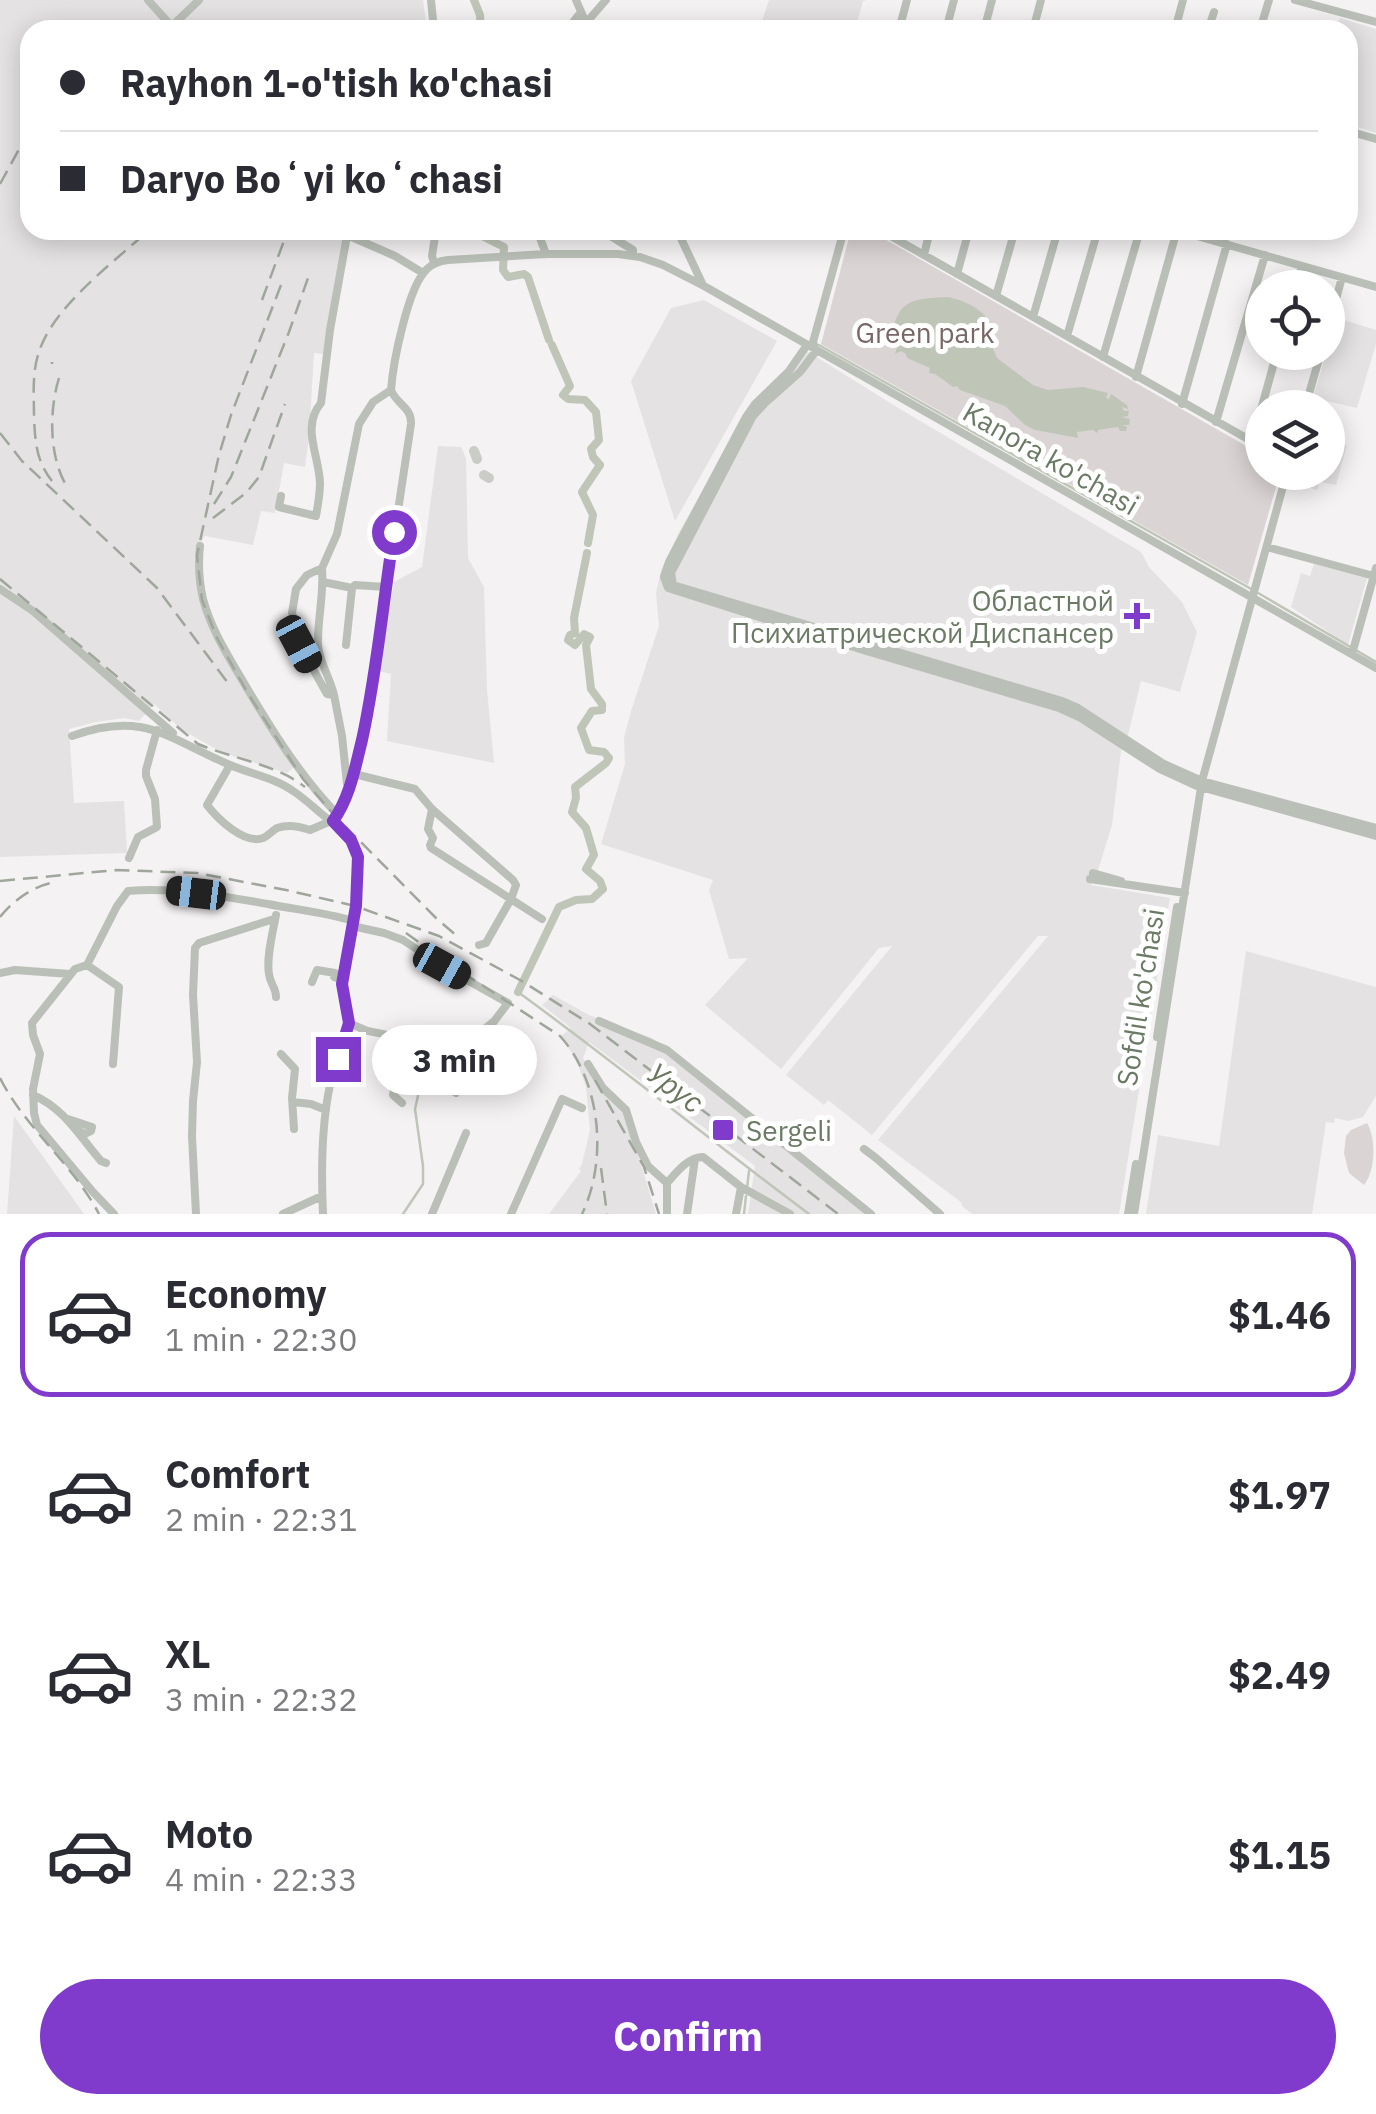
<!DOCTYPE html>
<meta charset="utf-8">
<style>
body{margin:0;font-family:"IBM Plex Sans",sans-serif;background:#f7f7f7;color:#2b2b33;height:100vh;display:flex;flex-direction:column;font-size:38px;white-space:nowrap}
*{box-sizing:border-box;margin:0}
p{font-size:32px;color:#7c7c81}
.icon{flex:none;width:55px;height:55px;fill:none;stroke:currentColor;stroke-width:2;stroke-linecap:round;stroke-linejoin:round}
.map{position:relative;height:1214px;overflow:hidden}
.drawer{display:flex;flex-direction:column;background:#fff;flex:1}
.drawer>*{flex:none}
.banner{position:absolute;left:20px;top:20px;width:1338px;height:220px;border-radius:30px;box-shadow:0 5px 25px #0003;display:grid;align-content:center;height:220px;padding:0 40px;background:#fff}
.controls{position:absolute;left:1245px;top:270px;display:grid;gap:20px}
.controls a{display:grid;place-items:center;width:100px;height:100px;border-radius:50%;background:#fff;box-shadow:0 5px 25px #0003;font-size:50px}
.end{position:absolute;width:45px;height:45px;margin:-22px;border:12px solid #813bcc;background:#fff;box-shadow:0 0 0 5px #fff}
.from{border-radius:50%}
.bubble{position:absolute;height:70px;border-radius:35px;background:#fff;box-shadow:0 5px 25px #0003;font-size:32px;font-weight:700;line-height:70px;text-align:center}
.car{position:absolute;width:30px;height:60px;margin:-30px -15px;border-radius:12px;box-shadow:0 0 8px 2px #0007;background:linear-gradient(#222 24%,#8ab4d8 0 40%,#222 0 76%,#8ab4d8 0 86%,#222 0)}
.banner b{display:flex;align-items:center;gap:35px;height:95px;font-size:38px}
.banner b+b{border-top:2px solid #e1e1e2}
.banner i{width:25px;height:25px;background:#2b2b33}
ul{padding:18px 0 0;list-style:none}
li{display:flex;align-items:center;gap:30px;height:165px;margin:0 20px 15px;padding:0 20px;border:5px solid transparent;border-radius:30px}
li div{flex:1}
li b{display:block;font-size:38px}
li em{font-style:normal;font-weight:700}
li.selected{border-color:#813bcc}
li>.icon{width:90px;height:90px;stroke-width:1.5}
.primary-button{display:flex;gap:20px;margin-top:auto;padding:20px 40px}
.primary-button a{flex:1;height:115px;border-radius:60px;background:#813bcc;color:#fff;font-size:40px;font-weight:700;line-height:115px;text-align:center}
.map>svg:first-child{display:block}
</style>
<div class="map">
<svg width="1376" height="1214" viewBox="0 0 1376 1214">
<rect width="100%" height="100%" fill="#f5f2f4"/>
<path fill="#e4e2e2" d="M 0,0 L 423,0 L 427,30 L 30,30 L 30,230 L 338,230 L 343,235 L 324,354 L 314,353 L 309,438 L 305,467 L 284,463 L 275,513 L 261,511 L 253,545 L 205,536 L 197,548 L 204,606 L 294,767 L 287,773 L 223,753 L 182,730 L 154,704 L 139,721 L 124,718 L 96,722 L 69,729 L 74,803 L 124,801 L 127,853 L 0,857 Z
M 769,0 L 867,0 L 863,1 L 855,30 L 759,30 Z
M 1340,18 L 1376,29 L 1376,133 L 1348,124 L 1348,30 L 1336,30 Z
M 704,300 L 777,341 L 675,521 L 631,381 L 671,308 Z
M 1337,318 L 1376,330 L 1376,344 L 1357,408 L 1313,398 Z
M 807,351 L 900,409 L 1141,552 L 1149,567 L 1182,602 L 1197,632 L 1180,692 L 1141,681 L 1128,735 L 1121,751 L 1112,825 L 1099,867 L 1091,885 L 1170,898 L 1119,1214 L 972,1214 L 962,1206 L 961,1202 L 878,1140 L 1048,936 L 1038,936 L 872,1135 L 828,1100 L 824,1105 L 786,1075 L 892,946 L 879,948 L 781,1069 L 705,1005 L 748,958 L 729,959 L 709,890 L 713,880 L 601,844 L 625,764 L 624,737 L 632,708 L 659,626 L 656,593 L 661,570 L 678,534 L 753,401 L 771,384 L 789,376 Z
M 1328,439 L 1347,445 L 1336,485 L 1320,482 L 1317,490 L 1290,481 L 1293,473 L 1328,472 Z
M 438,446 L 461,447 L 466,458 L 468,558 L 484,587 L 487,690 L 494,763 L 387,741 L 391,674 L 379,671 L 394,582 L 422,567 Z
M 1314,564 L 1367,578 L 1348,645 L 1291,607 L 1301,573 L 1310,576 Z
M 1246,951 L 1376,987 L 1376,1096 L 1363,1117 L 1348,1121 L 1335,1118 L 1334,1123 L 1326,1122 L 1312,1214 L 1146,1214 L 1158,1135 L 1219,1146 Z
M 553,995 L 589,1015 L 652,1038 L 874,1214 L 748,1214 L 755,1166 L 589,1042 L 583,1058 L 602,1089 L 625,1112 L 656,1214 L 549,1214 L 581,1171 L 579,1169 L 582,1164 L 590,1130 L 586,1087 L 575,1057 L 560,1037 L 571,1028 L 542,1005 Z
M 14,1116 L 84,1214 L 7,1214 Z"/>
<path fill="#dbd4d5" d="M 851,230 L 869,230 L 1262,455 L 1262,472 L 1280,473 L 1248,585 L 821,344 Z
M 1367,1123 C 1376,1138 1376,1170 1364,1185 L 1349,1173 L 1344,1153 L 1346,1136 L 1351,1130 Z"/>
<path fill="#bfc6b8" d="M 947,297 C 967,301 986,310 994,330 L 991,344 L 997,358 L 1033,385 L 1048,390 L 1083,387 L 1108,393 L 1106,398 L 1109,399 L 1111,394 L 1127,405 L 1128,409 L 1122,407 L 1124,411 L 1129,411 L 1128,416 L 1122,417 L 1130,419 L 1129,425 L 1122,425 L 1127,427 L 1126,431 L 1120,431 L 1118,427 L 1098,430 L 1097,433 L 1093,430 L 1077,432 L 1078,438 L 1035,430 L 1025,425 L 1005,406 L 960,390 L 957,386 L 953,387 L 935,374 L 929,373 L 930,368 L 907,358 L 906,354 L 901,351 L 895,354 L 897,347 L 891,343 L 888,335 C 896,328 893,322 899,313 C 907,297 932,298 947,297 Z"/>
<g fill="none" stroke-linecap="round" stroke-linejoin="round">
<path stroke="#bfc6b8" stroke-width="2.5" d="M 819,345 L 1253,590 L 1376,662
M 517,994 L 518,992 C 617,1064 711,1141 809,1214
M 747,1188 L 749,1171
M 403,1214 L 423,1184 L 423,1166 L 415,1109 L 420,1087 C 445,1081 457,1054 472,1036 C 478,1030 485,1025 491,1020
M 744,1214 L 746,1196"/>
<path stroke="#bfc6b8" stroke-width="8" d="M 474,0 L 480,15 L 481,30
M 481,230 L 484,237 L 504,247 L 503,270 L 508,277 L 524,274 L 528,277 L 549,340
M 552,345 L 570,386 L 563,395 L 568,399 L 585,400 L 596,412 L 599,440 L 591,449 L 593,457 L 600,465 L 582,492 L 593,515 L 588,543
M 518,992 L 559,907 L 576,900 L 592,899 L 603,889 L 600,881 L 586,869 L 594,855 L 586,828 L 572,812 L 576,798 L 575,787 L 606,763 L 609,758 L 604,752 L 589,750 L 581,728 L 592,711 L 602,710 L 602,704 L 591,689 L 586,645 L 590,637 L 584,634 L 575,645 L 568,640 L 570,635 L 575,633 L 574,618 L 587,553"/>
<path stroke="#caccc8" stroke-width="10" d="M 474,451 L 477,459
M 484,475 L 489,478"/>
<path stroke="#bac0b8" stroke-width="8" d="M 148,0 L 175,30
M 431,0 L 434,30
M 576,0 L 589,30
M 1295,0 L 1376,22
M 586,23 L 606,0
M 172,26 L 199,0
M 1034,26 L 1050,30
M 567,30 L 581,12
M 899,30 L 907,0
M 946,30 L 954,0
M 984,30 L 992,0
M 1033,30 L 1041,0
M 1175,30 L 1183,0
M 1208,30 L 1214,12
M 1260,30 L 1269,0
M 1348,131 L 1376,139
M 537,230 L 546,254
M 601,230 L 633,250 L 633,256
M 677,230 L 702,283
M 844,230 L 813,342 L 816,351 L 800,372 L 765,403 L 753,416 L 671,573 L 673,585 L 1062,701 L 1078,708 L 1164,764 L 1202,781 L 1376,828
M 880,230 L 1262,447
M 1176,230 L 1376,287
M 347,235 L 395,256 L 423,273
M 924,255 L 930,230
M 434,263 L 432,256 L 436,230
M 957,274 L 969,230
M 1296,288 L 1302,266
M 996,296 L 1015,230
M 1033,317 L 1058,230
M 1328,329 L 1342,277
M 1067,336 L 1098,230
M 807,345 L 789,371 L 755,404 L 746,417 L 669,562 L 664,577 L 668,588 L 863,650 L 1059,708 L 1079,717 L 1158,768 L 1197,786 L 1376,836
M 1103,357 L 1140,230
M 1136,377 L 1177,230
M 391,390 C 393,363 408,286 427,269 C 433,263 440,261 448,260 L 546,254 L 618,254 L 640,257 L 663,265 L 704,286 L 1376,668
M 1182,404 L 1227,244
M 1305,408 L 1321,352
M 1216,422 L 1265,255
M 1252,442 L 1277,352
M 281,496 L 279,507 L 316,516 C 318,505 320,494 320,483 C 319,455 301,427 321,403 L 330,330 L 348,230
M 200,546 C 198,564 199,581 203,599 C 211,629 228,656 244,683 C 271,729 300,776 338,815
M 1267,547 L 1374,576
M 322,568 C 324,594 318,616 318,641 C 317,658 330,677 334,695
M 323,582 L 352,588 L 355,585 L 386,587
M 0,589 L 33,611 L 173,733
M 346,645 L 352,588
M 1352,654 L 1376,568
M 72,736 C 144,710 167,738 230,765 C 251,774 275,778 293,791 C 304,798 313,807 323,815 C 335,825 347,831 355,846 C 368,871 346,952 342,982 C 340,997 351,1011 348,1026 C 344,1046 334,1065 330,1085 C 321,1127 321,1171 323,1214
M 230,765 L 207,805 C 217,818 244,845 263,838 C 268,836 272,831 277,828 C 288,824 299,826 310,830 L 331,821
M 354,774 L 415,789 L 432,809 L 513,880 L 516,885 L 511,899 L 486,943 L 479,945
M 350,785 L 347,784 L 342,736 L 334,695 L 327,694 L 299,644 L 292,613 L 296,589 L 307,575 L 322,568 L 337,534 L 359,424 L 373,402 L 391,390
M 432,809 L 428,829 L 433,838 L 430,845 L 431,848 L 542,919
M 333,821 L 350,785 L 370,698 L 411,424 C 412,407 396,404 391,390
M 129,858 L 138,837 L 157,827 L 155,799 L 146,776 L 146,770 L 157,730
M 1093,873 L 1121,881
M 1090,879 L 1185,893
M 276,915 C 273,931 266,958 269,974 C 270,984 276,987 276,997
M 352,926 L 384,933 L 403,940 L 442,966 L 508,1003 L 476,1045 L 456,1093
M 87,965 L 119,987 L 113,1064
M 0,973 L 15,970 L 70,974
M 312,982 L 317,970 L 335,973 L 334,977 L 342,980
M 599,1021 L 667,1050 L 871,1214
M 349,1023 C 354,1025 360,1028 365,1030 C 383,1036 395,1030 401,1051 L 393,1095 L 402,1103
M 1157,1037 L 1177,907
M 281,1054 L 295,1069 L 292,1098 L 294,1129
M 588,1064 L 603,1088 L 626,1110 L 636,1142 L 648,1166 L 667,1183 L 667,1214
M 33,1095 C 64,1108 80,1137 101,1161 L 106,1163
M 293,1102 L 311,1104 L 326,1110
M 68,1119 L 92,1127 L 91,1131 L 85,1134 L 77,1130
M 864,1149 L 876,1158 L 940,1214
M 667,1183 C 676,1173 688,1157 703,1157 L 741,1187 L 790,1214
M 114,1214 L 93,1192 L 37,1125 L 34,1113 L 33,1089 L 40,1054 L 33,1035 L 32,1023 L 75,969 L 87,965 L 117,906 L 128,891 C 176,887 222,896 268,904 C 297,910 325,912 353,921
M 196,1214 L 192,1136 L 193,1101 L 197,1062 L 193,995 L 195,948 L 199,943 L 274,919
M 283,1214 L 322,1196
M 432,1214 L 466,1133
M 511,1214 L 562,1099 L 582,1108
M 687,1214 L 695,1159
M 736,1214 L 741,1187
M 1128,1214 L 1136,1164
M 1134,1214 L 1202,781 L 1287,472"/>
<path stroke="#9fa69b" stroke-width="2.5" stroke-dasharray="15 8" stroke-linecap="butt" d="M 0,184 L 30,129
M 281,285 L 231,415 L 219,455 L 197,555 L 202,600 L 217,638 L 247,692 L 303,779 L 336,817 L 436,918 L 457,936
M 262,300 L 288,230
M 52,362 L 52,364
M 59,378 C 49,410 49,456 66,485
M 0,433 L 22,461 L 157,588 L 228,683
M 52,481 C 36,461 35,441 34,416 C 34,395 32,375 38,355 C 51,308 113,263 149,230
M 214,504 L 231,477 L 289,332 L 308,278
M 213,518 L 246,493 L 259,477 L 285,404
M 0,579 L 198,744 C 233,759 276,764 305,787
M 0,881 L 116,870 L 197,873 L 286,890 L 355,906 L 439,936 L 520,980 L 590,1024 L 838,1214
M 0,917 C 13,901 30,888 51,883
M 406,933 L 448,963 L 560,1036 C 601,1081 608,1160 582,1214
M 0,1078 C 25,1128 73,1164 99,1214
M 595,1080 L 644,1167 L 659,1214
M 601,1168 L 607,1214"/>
</g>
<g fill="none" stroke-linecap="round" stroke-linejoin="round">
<path stroke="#813bcc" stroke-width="12" d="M 338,1059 L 349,1023 L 342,984 L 356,906 L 358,857 L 351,840 L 333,821 C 350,797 355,768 362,740 C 377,672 383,602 394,532"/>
</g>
<g fill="#813bcc" stroke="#fff" stroke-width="4">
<path d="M1132 601h10v10h10v10h-10v10h-10v-10h-10v-10h10z"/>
<rect x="711" y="1118" width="24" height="24" rx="5"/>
</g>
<g text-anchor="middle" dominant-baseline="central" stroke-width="10" stroke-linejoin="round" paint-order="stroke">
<g font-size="28" fill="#776766" stroke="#fff">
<text x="925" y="332">Green park</text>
</g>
<g font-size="28" fill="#6a7a64" stroke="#fff">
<text transform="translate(1051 458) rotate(30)">Kanora ko'chasi</text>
<text transform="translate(1140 997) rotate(-81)">Sofdil ko'chasi</text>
</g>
<g font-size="28" fill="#6a7a64" stroke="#fff" text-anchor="end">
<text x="1114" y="600">Областной<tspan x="1114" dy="32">Психиатрической Диспансер</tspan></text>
<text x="746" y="1130" text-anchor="start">Sergeli</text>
</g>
<g font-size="30" font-style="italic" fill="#6a765e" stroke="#fff">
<text transform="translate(676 1087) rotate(37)">Урус</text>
</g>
</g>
</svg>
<div class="controls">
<a><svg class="icon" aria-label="locate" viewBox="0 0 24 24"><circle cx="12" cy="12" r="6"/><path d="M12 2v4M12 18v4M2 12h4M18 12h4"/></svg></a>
<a><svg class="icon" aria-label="layers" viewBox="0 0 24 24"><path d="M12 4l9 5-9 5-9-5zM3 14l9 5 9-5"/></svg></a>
</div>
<i class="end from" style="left:394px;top:532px"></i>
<i class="end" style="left:338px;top:1059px"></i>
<div class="bubble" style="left:372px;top:1025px;width:165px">3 min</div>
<i class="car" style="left:299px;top:644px;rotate:152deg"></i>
<i class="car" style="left:196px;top:893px;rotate:277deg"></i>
<i class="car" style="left:442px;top:966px;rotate:119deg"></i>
<div class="banner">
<b><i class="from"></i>Rayhon 1-o'tish ko'chasi</b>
<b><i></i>Daryo Boʻyi koʻchasi</b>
</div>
</div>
<section class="drawer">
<ul>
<li class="selected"><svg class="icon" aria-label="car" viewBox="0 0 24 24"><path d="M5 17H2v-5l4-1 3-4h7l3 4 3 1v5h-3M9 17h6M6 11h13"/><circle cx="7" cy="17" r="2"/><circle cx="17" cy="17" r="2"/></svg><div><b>Economy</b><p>1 min · 22:30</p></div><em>$1.46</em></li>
<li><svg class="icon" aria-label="car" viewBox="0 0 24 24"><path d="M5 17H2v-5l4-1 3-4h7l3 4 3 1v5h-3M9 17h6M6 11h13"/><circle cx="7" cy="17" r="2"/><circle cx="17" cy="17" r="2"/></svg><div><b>Comfort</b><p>2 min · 22:31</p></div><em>$1.97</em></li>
<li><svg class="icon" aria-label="car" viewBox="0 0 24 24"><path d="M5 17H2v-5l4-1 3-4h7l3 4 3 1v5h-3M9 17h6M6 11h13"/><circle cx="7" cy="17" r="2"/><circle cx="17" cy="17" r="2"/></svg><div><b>XL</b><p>3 min · 22:32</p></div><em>$2.49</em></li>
<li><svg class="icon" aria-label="car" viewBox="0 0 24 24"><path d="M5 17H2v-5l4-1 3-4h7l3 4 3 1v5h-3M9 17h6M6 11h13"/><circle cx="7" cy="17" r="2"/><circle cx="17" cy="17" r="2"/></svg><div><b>Moto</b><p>4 min · 22:33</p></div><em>$1.15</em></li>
</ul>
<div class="primary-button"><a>Confirm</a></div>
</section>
